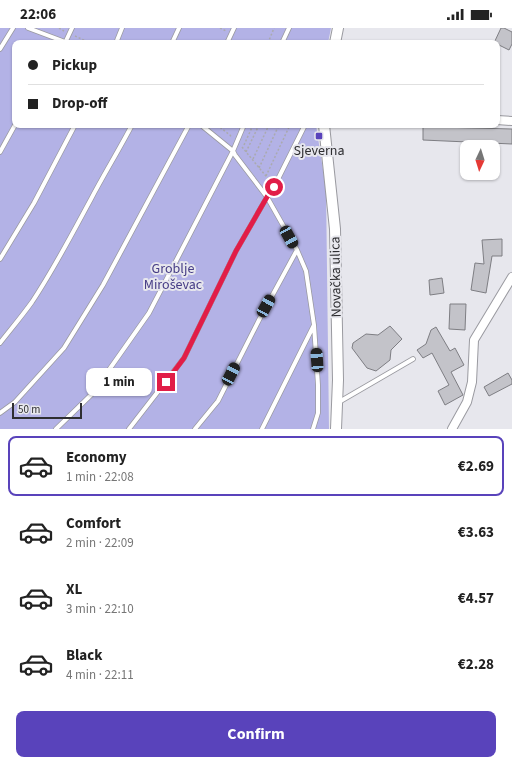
<!DOCTYPE html>
<meta charset="utf-8">
<style>
body{margin:0;font-family:"Source Sans 3",sans-serif;background:#f2f2f2;color:#222;height:100vh;display:flex;flex-direction:column;font-size:15px;white-space:nowrap}
*{box-sizing:border-box;margin:0}
p{font-size:13px;color:#767676}
.icon{flex:none;width:22px;height:22px;fill:none;stroke:currentColor;stroke-width:2;stroke-linecap:round;stroke-linejoin:round}
.map{position:relative;height:401px;overflow:hidden}
.drawer{display:flex;flex-direction:column;background:#fff;flex:1}
.drawer>*{flex:none}
.hud{position:absolute;left:12px;top:12px;width:488px;height:88px;border-radius:8px;box-shadow:0 1px 3px #0004;display:grid;align-content:center;height:88px;padding:0 16px;background:#fff}
.needle{width:26px;rotate:184deg}
.tools{position:absolute;left:460px;top:112px;display:grid;gap:8px}
.tools a{display:grid;place-items:center;width:40px;height:40px;border-radius:8px;background:#fff;box-shadow:0 1px 3px #0004;font-size:20px}
.scale{position:absolute;left:12px;bottom:10px;width:70px;box-sizing:border-box;padding-left:4px;border:2px solid #2e2e31;border-top:0;font-size:11px;line-height:14px;white-space:nowrap;color:#2e2e31;-webkit-text-stroke:3px #e7e7ed;paint-order:stroke}
.end{position:absolute;width:18px;height:18px;margin:-9px;border:5px solid #e11d48;background:#fff;box-shadow:0 0 0 2px #fff}
.from{border-radius:50%}
.bubble{position:absolute;height:28px;border-radius:8px;background:#fff;box-shadow:0 1px 3px #0004;font-size:13px;font-weight:700;line-height:28px;text-align:center}
.car{position:absolute;width:12px;height:24px;margin:-12px -6px;border-radius:5px;box-shadow:0 0 3px 1px #0007;background:linear-gradient(#222 24%,#8ab4d8 0 40%,#222 0 76%,#8ab4d8 0 86%,#222 0)}
.hud b{display:flex;align-items:center;gap:14px;height:38px;font-size:15px}
.hud b+b{border-top:1px solid #e0e0e0}
.hud i{width:10px;height:10px;background:#222}
ul{padding:7px 0 0;list-style:none}
li{display:flex;align-items:center;gap:12px;height:60px;margin:0 8px 6px;padding:0 8px;border:2px solid transparent;border-radius:8px}
li div{flex:1}
li b{display:block;font-size:15px}
li em{font-style:normal;font-weight:700}
li.selected{border-color:#5943bb}
li>.icon{width:36px;height:36px;stroke-width:1.5}
.primary-button{display:flex;gap:8px;margin-top:auto;padding:8px 16px}
.primary-button a{flex:1;height:46px;border-radius:8px;background:#5943bb;color:#fff;font-size:16px;font-weight:700;line-height:46px;text-align:center}
.status{display:flex;justify-content:space-between;align-items:center;height:28px;padding:0 20px;background:#fff;direction:ltr}
.status svg{height:11px;fill:currentColor}
.map>svg:first-child{display:block}
</style>
<div class="status"><b>22:06</b><svg viewBox="0 0 49 12"><path d="M0 12V9h3v3zM5 12V6h3v6zM10 12V3h3v9zM15 12V0h3v12zM26 1h20v11H26zM47 4h2v5h-2z"/></svg></div>
<div class="map">
<svg width="512" height="401" viewBox="0 0 512 401">
<rect width="100%" height="100%" fill="#e7e7ed"/>
<path fill="#b3b2e6" d="M 0,0 L 331,0 L 328,15 L 15,15 L 15,97 L 316,97 L 326,161 L 329,401 L 0,401 Z"/>
<path fill="#c3c3c9" stroke="#7e7e83" d="M 501,0 L 504,0 L 512,4 L 512,16 L 509,22 L 497,16 L 497,15 L 494,15 Z
M 423,97 L 439,97 L 439,99 L 512,101 L 512,116 L 423,112 Z
M 502,211 L 502,228 L 492,228 L 486,265 L 471,262 L 475,235 L 484,236 L 482,212 Z
M 442,250 L 444,265 L 430,267 L 429,252 Z
M 450,276 L 466,276 L 465,302 L 449,301 Z
M 390,298 L 402,311 L 391,322 L 390,332 L 376,343 L 367,340 L 352,320 L 353,315 L 366,306 L 378,307 Z
M 436,299 L 450,323 L 455,320 L 464,337 L 451,344 L 463,367 L 445,377 L 438,363 L 449,357 L 432,325 L 423,330 L 417,322 L 426,316 L 431,302 Z
M 508,345 L 512,352 L 512,356 L 489,368 L 484,359 Z"/>
<g fill="none" stroke-linecap="round" stroke-linejoin="round">
<g stroke="#9a9aa0" stroke-width="5.5">
<path id="service" d="M 28,0 L 68,15
M 65,15 L 72,0
M 116,15 L 122,0
M 172,15 L 179,0
M 227,15 L 234,0
M 282,15 L 289,0
M 0,21 L 13,0
M 201,97 L 233,123 L 235,127 L 267,169 L 297,222 L 306,243 L 314,297 L 318,357 L 318,385 L 313,401
M 0,124 L 15,97
M 0,231 L 34,175 L 75,97
M 0,315 C 11,301 22,288 32,274 C 54,241 72,206 91,171 C 104,146 119,122 132,97
M 339,374 L 413,331
M 0,385 L 15,374 L 64,320 L 103,257 L 189,97
M 56,401 L 92,366 L 149,285 L 233,123 L 244,97
M 129,401 L 184,330 L 236,223 L 267,169 L 274,159 L 305,97
M 195,401 L 218,373 L 259,292 L 297,222
M 262,401 L 314,297"/>
</g>
<g stroke="#9a9aa0" stroke-width="10">
<path id="minor" d="M 497,92 L 512,93
M 452,401 L 467,374 L 472,354 L 474,312 L 512,249"/>
</g>
<g stroke="#9a9aa0" stroke-width="12">
<path id="tertiary" d="M 335,15 L 338,0
M 324,97 L 335,201 L 338,352 L 336,401"/>
</g>
<path stroke="#aaaaaf" stroke-width="1.5" stroke-dasharray="2 2" stroke-linecap="butt" d="M 59,0 L 64,3
M 220,0 L 226,3
M 75,8 L 90,15
M 268,15 L 274,0
M 217,97 L 230,107 L 232,110
M 244,117 L 253,97
M 242,119 L 270,153
M 246,124 L 259,97
M 253,131 L 269,97
M 259,140 L 279,97
M 266,148 L 290,97"/>
<use href="#service" stroke="#fff" stroke-width="4"/>
<use href="#minor" stroke="#fff" stroke-width="8"/>
<use href="#tertiary" stroke="#fff" stroke-width="10"/>
</g>
<g fill="none" stroke-linecap="round" stroke-linejoin="round">
<path stroke="#e11d48" stroke-width="5" d="M 166,354 L 184,330 L 236,223 L 267,169 L 274,159"/>
</g>
<rect fill="#5943bb" stroke="#e7e7ed" stroke-width="1.5" x="315" y="104" width="8" height="8" rx="2"/>
<g text-anchor="middle" dominant-baseline="central" stroke-width="4" stroke-linejoin="round" paint-order="stroke">
<g font-size="14" fill="#2e2e31" stroke="#e7e7ed">
<text x="319" y="123">Sjeverna</text>
</g>
<g font-size="14" fill="#463d86" stroke="#e7e7ed">
<text x="173" y="241">Groblje<tspan x="173" dy="16">Miroševac</tspan></text>
</g>
<g font-size="14" fill="#2e2e31" stroke="#e7e7ed">
<text transform="translate(336 249) rotate(-91)">Novačka ulica</text>
</g>
</g>
</svg>
<div class="tools">
<a><svg class="needle" viewBox="-14 -14 28 28"><path d="M0-13l5 13h-10z" fill="#e53935"/><path d="M0 13l5-13h-10z" fill="#767676"/></svg></a>
</div>
<div class="scale">50 m</div>
<i class="end from" style="left:274px;top:159px"></i>
<i class="end" style="left:166px;top:354px"></i>
<div class="bubble" style="left:86px;top:340px;width:66px">1 min</div>
<i class="car" style="left:289px;top:209px;rotate:151deg"></i>
<i class="car" style="left:266px;top:278px;rotate:29deg"></i>
<i class="car" style="left:317px;top:332px;rotate:356deg"></i>
<i class="car" style="left:231px;top:346px;rotate:27deg"></i>
<div class="hud">
<b><i class="from"></i>Pickup</b>
<b><i></i>Drop-off</b>
</div>
</div>
<section class="drawer">
<ul>
<li class="selected"><svg class="icon" aria-label="car" viewBox="0 0 24 24"><path d="M5 17H2v-5l4-1 3-4h7l3 4 3 1v5h-3M9 17h6M6 11h13"/><circle cx="7" cy="17" r="2"/><circle cx="17" cy="17" r="2"/></svg><div><b>Economy</b><p>1 min · 22:08</p></div><em>€2.69</em></li>
<li><svg class="icon" aria-label="car" viewBox="0 0 24 24"><path d="M5 17H2v-5l4-1 3-4h7l3 4 3 1v5h-3M9 17h6M6 11h13"/><circle cx="7" cy="17" r="2"/><circle cx="17" cy="17" r="2"/></svg><div><b>Comfort</b><p>2 min · 22:09</p></div><em>€3.63</em></li>
<li><svg class="icon" aria-label="car" viewBox="0 0 24 24"><path d="M5 17H2v-5l4-1 3-4h7l3 4 3 1v5h-3M9 17h6M6 11h13"/><circle cx="7" cy="17" r="2"/><circle cx="17" cy="17" r="2"/></svg><div><b>XL</b><p>3 min · 22:10</p></div><em>€4.57</em></li>
<li><svg class="icon" aria-label="car" viewBox="0 0 24 24"><path d="M5 17H2v-5l4-1 3-4h7l3 4 3 1v5h-3M9 17h6M6 11h13"/><circle cx="7" cy="17" r="2"/><circle cx="17" cy="17" r="2"/></svg><div><b>Black</b><p>4 min · 22:11</p></div><em>€2.28</em></li>
</ul>
<div class="primary-button"><a>Confirm</a></div>
</section>
